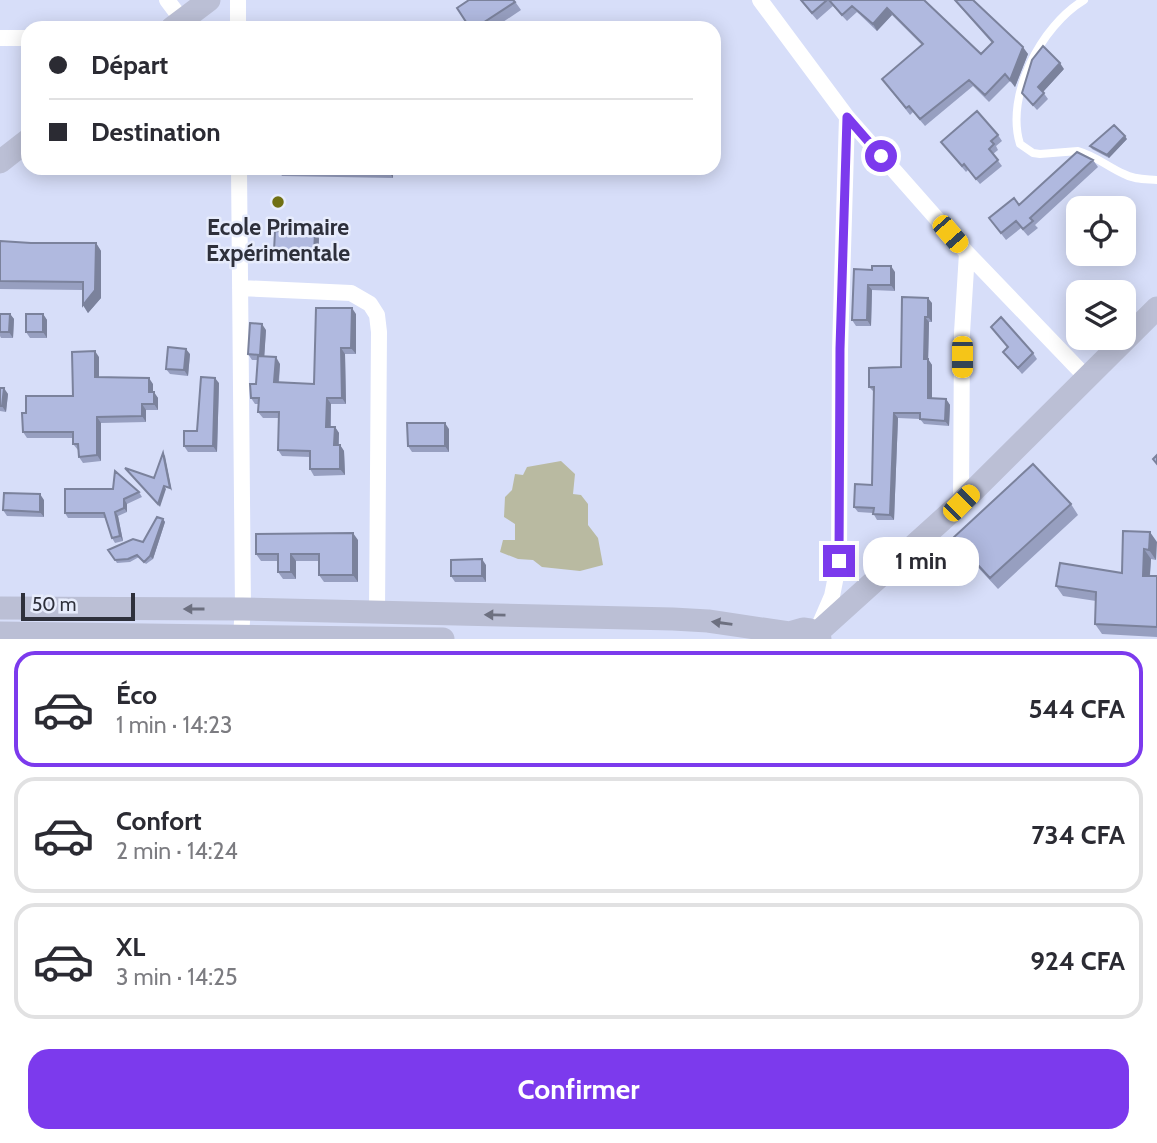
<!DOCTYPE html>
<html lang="fr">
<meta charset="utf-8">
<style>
body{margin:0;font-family:Cabin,sans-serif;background:#f2f2f3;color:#2b2b33;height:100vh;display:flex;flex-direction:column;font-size:26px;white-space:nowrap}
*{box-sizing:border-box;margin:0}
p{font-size:23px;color:#7c7c81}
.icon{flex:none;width:38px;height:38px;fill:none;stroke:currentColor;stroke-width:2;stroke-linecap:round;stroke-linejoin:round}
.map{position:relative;height:639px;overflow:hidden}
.panel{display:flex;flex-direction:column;background:#fff;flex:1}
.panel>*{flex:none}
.top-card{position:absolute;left:21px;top:21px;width:700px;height:154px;border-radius:21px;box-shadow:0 4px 18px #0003;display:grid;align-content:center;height:154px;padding:0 28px;background:#fff}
.buttons{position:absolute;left:1066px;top:196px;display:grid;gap:14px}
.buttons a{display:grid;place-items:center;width:70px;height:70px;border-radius:14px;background:#fff;box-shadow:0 4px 18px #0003;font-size:35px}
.scale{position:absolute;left:21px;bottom:18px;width:114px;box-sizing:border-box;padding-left:7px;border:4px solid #2e303b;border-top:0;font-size:19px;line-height:24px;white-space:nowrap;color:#2e303b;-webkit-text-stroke:5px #e7ecfc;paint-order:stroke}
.end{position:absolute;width:32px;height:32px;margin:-16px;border:9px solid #7c3aed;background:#fff;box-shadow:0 0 0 4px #fff}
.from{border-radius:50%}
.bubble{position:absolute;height:49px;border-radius:21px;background:#fff;box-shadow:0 4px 18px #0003;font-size:23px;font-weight:700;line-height:49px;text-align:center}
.car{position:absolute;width:21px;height:42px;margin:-21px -10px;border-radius:9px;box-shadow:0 0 5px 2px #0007;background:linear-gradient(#f5c518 24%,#345 0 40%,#f5c518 0 76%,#345 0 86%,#f5c518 0)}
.top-card b{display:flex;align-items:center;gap:24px;height:66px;font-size:26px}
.top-card b+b{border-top:2px solid #e1e1e2}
.top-card i{width:18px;height:18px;background:#2b2b33}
ul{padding:12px 0 0;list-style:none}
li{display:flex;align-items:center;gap:21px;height:116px;margin:0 14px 10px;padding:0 14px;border:4px solid #e1e1e2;border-radius:21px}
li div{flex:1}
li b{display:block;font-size:26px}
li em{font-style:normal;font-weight:700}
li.on{border-color:#7c3aed}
li>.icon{width:63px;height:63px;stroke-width:1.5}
.button{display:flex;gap:14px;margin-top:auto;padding:14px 28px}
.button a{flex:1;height:80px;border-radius:21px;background:#7c3aed;color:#fff;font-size:28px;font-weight:700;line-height:80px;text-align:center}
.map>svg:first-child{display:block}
</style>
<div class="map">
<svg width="1157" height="639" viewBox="0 0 1157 639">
<rect width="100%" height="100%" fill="#d7def9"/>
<path fill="#b9baa1" d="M 561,461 L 575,474 L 573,494 L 581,495 L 588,504 L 588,525 L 598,538 L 603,565 L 580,571 L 542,567 L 533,560 L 518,559 L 500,552 L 503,540 L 515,540 L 515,524 L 504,517 L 505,497 L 512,490 L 515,474 L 523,475 L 527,467 Z"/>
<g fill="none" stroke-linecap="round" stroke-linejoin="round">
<path stroke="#fff" stroke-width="8" d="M 1084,0 C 1041,26 1005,95 1020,144 L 1033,153 L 1040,154 L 1078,151 C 1096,156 1108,167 1124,174 C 1134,180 1146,179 1157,180"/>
<path stroke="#fff" stroke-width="16" d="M 167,0 L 182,20
M 238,0 L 238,28
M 760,0 L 847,117 L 967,253 L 1087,378
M 0,38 L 28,38
M 239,168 L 243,609 L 241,635
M 240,288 L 351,293 L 370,304 L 377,315 L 379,332 L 377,612
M 961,503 L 962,333 L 967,253
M 819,626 L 832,596 L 839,561 L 840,350 L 847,117"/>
<path stroke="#bbbfd5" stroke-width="23" d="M 172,28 L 209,0
M 0,162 L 28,140
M 0,608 L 243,609 L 673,619 L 708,621 L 789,633 L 803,629 L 810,630 L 820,639
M 0,633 L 443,639
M 816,634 L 961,503 L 1157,308"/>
</g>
<path fill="#979fc0" d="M 514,0 L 521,10 L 494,28 L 470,28 Z
M 800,0 L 924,0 L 981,54 L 992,43 L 954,0 L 973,0 L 1028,54 L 1015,87 L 1010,81 L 989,102 L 973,86 L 925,126 L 913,112 L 910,115 L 882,79 L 922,45 L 892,15 L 877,31 L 857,12 L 847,21 L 833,6 L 817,20 Z
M 1064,69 L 1043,92 L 1048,99 L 1037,110 L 1022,93 Z
M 998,135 L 1002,141 L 996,146 L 998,150 L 993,154 L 1002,166 L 980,184 L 968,170 L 966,172 L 941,142 Z
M 1127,139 L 1109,158 L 1092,149 L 1090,146 Z
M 1093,160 L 1098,167 L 1035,225 L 1038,228 L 1028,236 L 1021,228 L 1006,240 L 989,218 L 1019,205 Z
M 393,168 L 393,178 L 282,176 L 278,170 Z
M 319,238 L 318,259 L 278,257 L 274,251 Z
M 0,241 L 31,243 L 96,243 L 101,251 L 101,298 L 88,313 L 83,305 L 83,290 L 0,289 Z
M 872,270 L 895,272 L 895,291 L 872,290 L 871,326 L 856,326 L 852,320 Z
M 902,297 L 932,303 L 932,322 L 929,322 L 928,359 L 932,365 L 932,398 L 946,399 L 950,405 L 949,426 L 924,424 L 920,419 L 898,418 L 894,520 L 877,520 L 873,513 L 858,512 L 854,507 L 872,485 L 874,392 L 869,387 L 901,367 Z
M 0,314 L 10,314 L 14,319 L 13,338 L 1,338 L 0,336 Z
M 43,314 L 47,320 L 47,338 L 30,338 L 26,332 Z
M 356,314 L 356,354 L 345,354 L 346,404 L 331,404 L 331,427 L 335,427 L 339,433 L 339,445 L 340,445 L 344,451 L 345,475 L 314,476 L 310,469 L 310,457 L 282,456 L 278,450 L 279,418 L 263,418 L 258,412 L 258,404 L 255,404 L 251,398 L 256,384 L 258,360 L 252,360 L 248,354 L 266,330 L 264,357 L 280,364 L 279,382 L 314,384 Z
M 991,327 L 1033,353 L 1037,359 L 1022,374 L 1003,352 L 1008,347 Z
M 190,354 L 188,376 L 170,374 L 166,369 Z
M 99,357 L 99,378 L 153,384 L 153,392 L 158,398 L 158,410 L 146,410 L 146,422 L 101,423 L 101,461 L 83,463 L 79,457 L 78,450 L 73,444 L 73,438 L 27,438 L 23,432 L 26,413 L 73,396 Z
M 219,383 L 217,452 L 188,452 L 184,446 L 197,431 Z
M 0,388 L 8,394 L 6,412 L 0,411 Z
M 449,429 L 449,452 L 412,452 L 408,446 Z
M 139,492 L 142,497 L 127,504 L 127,512 L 118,516 L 123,541 L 115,543 L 112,538 L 106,518 L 68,518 L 65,513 Z
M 44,500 L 44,517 L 7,516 L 3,510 Z
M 1071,504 L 1078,515 L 998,589 L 960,548 L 953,538 Z
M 163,519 L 165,522 L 153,559 L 146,564 L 139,557 L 130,562 L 117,563 L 108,550 L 143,542 Z
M 1150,532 L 1156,560 L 1151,559 L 1150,576 L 1157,576 L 1157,637 L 1102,634 L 1095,624 L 1096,601 L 1063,596 L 1056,586 L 1122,573 Z
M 358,540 L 358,582 L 324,582 L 319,575 L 319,561 L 296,561 L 296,579 L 283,579 L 278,572 L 278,561 L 261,561 L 256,554 Z
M 486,565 L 486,582 L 455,582 L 451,576 Z"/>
<path fill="#7b829c" d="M 887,8 L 892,15 L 877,31 L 873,24 Z
M 1023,47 L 1028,54 L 1015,87 L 1010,80 Z
M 1060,63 L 1064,69 L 1042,93 L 1038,87 Z
M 1125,136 L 1127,139 L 1109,158 L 1107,155 Z
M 389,168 L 393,168 L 393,178 L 389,172 Z
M 315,233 L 319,238 L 318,259 L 314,253 Z
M 96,243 L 101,251 L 101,298 L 88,313 L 83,305 Z
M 891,266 L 895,272 L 895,291 L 891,285 Z
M 868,285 L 872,290 L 871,326 L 867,320 Z
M 928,298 L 932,303 L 932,322 L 928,317 Z
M 352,308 L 356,314 L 356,354 L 351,348 Z
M 10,314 L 14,319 L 13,338 L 9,332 Z
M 43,314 L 47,320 L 47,338 L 43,332 Z
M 925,317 L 929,322 L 928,365 L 924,359 Z
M 262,324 L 266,330 L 264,361 L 260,355 Z
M 341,348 L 345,354 L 346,404 L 342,398 Z
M 186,349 L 190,354 L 188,376 L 184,370 Z
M 95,351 L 99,357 L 99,383 L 95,377 Z
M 276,357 L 280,364 L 278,388 L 274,382 Z
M 928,359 L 932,365 L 932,404 L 928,398 Z
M 149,378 L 153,384 L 153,398 L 149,392 Z
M 215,378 L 219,383 L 217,452 L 213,446 Z
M 4,388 L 8,394 L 6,412 L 2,406 Z
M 154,392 L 158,398 L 158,410 L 154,404 Z
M 327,398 L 331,404 L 330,433 L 326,427 Z
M 946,399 L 950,405 L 949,426 L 945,421 Z
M 142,404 L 146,410 L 146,422 L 142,416 Z
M 894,413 L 898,418 L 894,520 L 890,515 Z
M 97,417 L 101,423 L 101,461 L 97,455 Z
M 445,423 L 449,429 L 449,452 L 445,446 Z
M 335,427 L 339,433 L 338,451 L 334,445 Z
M 340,445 L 344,451 L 345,475 L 340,469 Z
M 163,453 L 165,456 L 172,491 L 170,488 Z
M 164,486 L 166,489 L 160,507 L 158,504 Z
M 40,494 L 44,500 L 44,517 L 40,512 Z
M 124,499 L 127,504 L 127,512 L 124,508 Z
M 115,512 L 118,516 L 123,541 L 120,536 Z
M 163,519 L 165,522 L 153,559 L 150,556 Z
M 1150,532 L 1157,542 L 1156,560 L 1149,550 Z
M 353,533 L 358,540 L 358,582 L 353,575 Z
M 1144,549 L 1151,559 L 1149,585 L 1143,576 Z
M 291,554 L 296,561 L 296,579 L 291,572 Z
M 482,559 L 486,565 L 486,582 L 482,576 Z"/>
<path fill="#b0b9df" stroke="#7b829c" stroke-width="2" d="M 469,0 L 513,0 L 515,2 L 475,28 L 470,28 L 457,8 Z
M 801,0 L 827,0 L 812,13 Z
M 829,0 L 924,0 L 981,54 L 993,42 L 955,0 L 973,0 L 1023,47 L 1010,80 L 1005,74 L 985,95 L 969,80 L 920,119 L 909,106 L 906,108 L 882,79 L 923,44 L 887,8 L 873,24 L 852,6 L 842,15 Z
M 1043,46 L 1060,63 L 1038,87 L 1044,93 L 1033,105 L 1022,93 L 1032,60 Z
M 977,111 L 998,135 L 991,141 L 994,144 L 989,149 L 998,160 L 976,179 L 964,164 L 962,166 L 941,142 Z
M 1114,125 L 1125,136 L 1107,155 L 1090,146 Z
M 1077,152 L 1093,160 L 1030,218 L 1033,221 L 1023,229 L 1016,221 L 1001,233 L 989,218 L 1014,198 L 1019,205 Z
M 278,168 L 389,168 L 389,172 L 278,170 Z
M 275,231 L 315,233 L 314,253 L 274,251 Z
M 0,241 L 31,243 L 96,243 L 95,290 L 83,305 L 83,282 L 0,281 Z
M 872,266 L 891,266 L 891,285 L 868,285 L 867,320 L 852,320 L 854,269 L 872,270 Z
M 902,297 L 928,298 L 928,317 L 925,317 L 924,359 L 928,359 L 928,398 L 946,399 L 945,421 L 920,419 L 920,413 L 894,413 L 890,515 L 873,514 L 874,508 L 854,507 L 855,484 L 872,485 L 874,387 L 869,387 L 869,368 L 901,367 Z
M 316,308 L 352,308 L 351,348 L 341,348 L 342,398 L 327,398 L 326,427 L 335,427 L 334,445 L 340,445 L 340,469 L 310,469 L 310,451 L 278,450 L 279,412 L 258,412 L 259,398 L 251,398 L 250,384 L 256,384 L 258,356 L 276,357 L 274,382 L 314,384 Z
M 0,314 L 10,314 L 9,332 L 0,332 Z
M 26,314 L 43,314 L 43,332 L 26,332 Z
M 1001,317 L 1033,353 L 1018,368 L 1003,352 L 1008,347 L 991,327 Z
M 250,323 L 262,324 L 260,355 L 248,354 Z
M 168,347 L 186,349 L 184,370 L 166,369 Z
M 95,351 L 95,377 L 149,378 L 149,392 L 154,392 L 154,404 L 142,404 L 142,416 L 97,417 L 97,455 L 79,457 L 78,444 L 73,444 L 73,432 L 23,432 L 22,413 L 26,413 L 26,396 L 73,396 L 72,352 Z
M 201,377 L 215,378 L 213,446 L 184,446 L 184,431 L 197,431 Z
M 0,388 L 4,388 L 2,406 L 0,406 Z
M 407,423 L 445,423 L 445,446 L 408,446 Z
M 163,453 L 170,488 L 164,486 L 158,504 L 125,468 L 154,478 Z
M 1157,455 L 1157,464 L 1153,459 Z
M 1033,464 L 1071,504 L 990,578 L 953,538 Z
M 115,471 L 139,492 L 124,499 L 124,508 L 115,512 L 120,536 L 112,538 L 104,513 L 65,513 L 65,489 L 113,489 Z
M 4,493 L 40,494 L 40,512 L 3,510 Z
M 157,517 L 163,519 L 150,556 L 144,562 L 137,555 L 128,559 L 115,560 L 108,550 L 133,539 L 143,542 Z
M 1123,531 L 1150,532 L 1149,550 L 1144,549 L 1143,576 L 1157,576 L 1157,627 L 1095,624 L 1096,592 L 1056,586 L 1060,563 L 1122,573 Z
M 353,533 L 353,575 L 319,575 L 319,554 L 291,554 L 291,572 L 278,572 L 278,554 L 256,554 L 256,534 Z
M 482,559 L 482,576 L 451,576 L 451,560 Z"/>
<defs><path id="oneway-solid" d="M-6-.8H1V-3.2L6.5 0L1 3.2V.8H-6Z" transform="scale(1.75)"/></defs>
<g fill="#6d7080">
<use href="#oneway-solid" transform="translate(194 609) rotate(-180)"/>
<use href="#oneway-solid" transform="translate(495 615) rotate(-179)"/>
<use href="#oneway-solid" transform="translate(722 623) rotate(-172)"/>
</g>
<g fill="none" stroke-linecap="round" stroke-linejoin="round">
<path stroke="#7c3aed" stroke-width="9" d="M 839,561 L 840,349 L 847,117 L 881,156"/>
</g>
<circle fill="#707013" stroke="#e7ecfc" stroke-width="2.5" cx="278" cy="202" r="7"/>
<g text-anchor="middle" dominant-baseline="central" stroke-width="5" stroke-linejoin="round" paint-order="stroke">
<g font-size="23" font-weight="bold" fill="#2e303b" stroke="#e7ecfc">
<text x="278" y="227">Ecole Primaire<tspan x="278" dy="26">Expérimentale</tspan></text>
</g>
</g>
</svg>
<div class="buttons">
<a><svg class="icon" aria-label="locate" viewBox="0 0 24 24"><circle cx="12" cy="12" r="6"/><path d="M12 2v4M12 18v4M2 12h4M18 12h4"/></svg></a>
<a><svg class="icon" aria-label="layers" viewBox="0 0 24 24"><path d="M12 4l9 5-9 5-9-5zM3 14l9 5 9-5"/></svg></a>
</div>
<div class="scale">50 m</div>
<i class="end from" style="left:881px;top:156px"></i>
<i class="end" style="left:839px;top:561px"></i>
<div class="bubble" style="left:863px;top:537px;width:116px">1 min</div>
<i class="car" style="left:950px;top:234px;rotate:139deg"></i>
<i class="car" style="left:962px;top:357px;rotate:180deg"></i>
<i class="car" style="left:961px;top:503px;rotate:45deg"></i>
<div class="top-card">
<b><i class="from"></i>Départ</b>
<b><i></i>Destination</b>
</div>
</div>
<section class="panel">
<ul>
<li class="on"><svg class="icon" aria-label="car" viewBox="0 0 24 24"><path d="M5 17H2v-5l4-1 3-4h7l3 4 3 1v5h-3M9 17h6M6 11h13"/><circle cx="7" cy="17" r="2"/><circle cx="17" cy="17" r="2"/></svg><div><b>Éco</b><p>1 min · 14:23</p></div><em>544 CFA</em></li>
<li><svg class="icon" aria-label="car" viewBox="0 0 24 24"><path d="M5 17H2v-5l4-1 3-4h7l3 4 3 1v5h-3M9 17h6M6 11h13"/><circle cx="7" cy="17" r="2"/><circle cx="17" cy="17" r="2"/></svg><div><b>Confort</b><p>2 min · 14:24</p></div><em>734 CFA</em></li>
<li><svg class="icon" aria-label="car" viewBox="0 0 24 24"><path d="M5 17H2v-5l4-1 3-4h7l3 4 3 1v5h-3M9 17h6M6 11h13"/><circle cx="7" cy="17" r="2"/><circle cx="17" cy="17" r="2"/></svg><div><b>XL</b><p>3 min · 14:25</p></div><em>924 CFA</em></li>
</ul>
<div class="button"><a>Confirmer</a></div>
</section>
